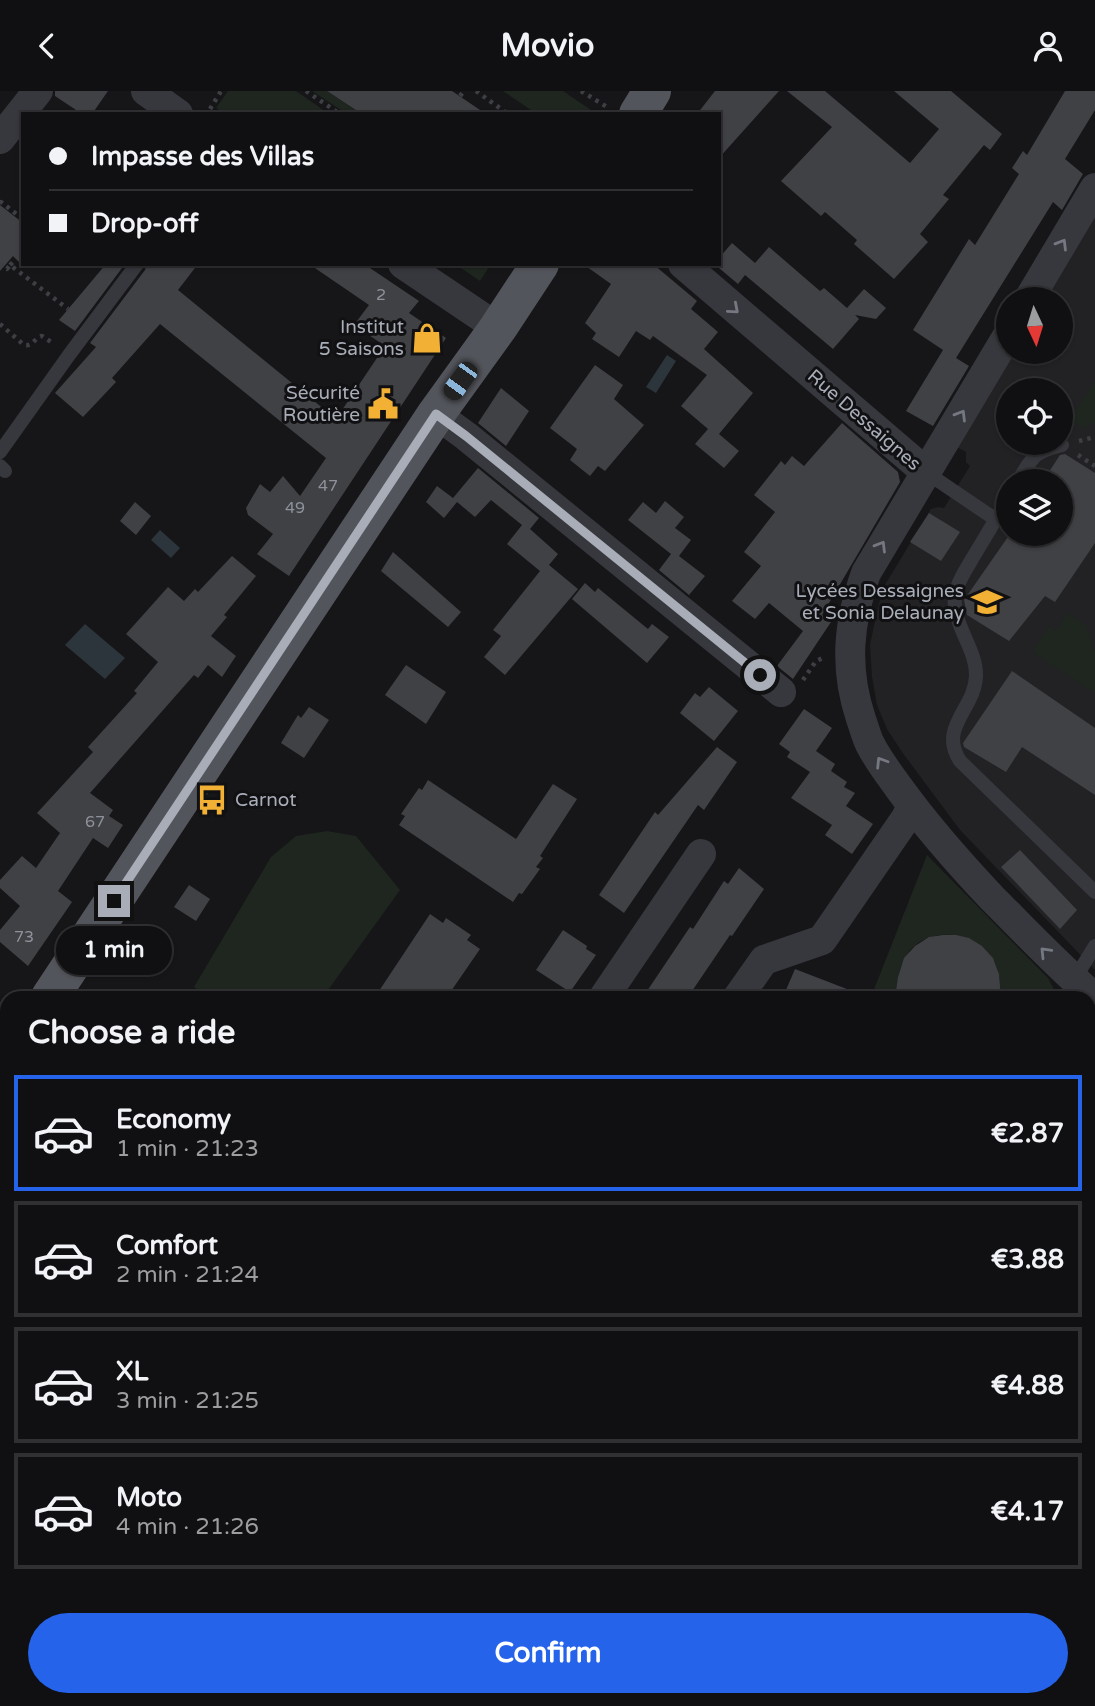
<!DOCTYPE html>
<meta charset="utf-8">
<style>
body{margin:0;font-family:"Varela Round",sans-serif;background:#1e1e20;color:#f1f3f6;height:100vh;display:flex;flex-direction:column;font-size:26px;white-space:nowrap}
*{box-sizing:border-box;margin:0}
p{font-size:23px;color:#9c9d9f}
.icon{flex:none;width:38px;height:38px;fill:none;stroke:currentColor;stroke-width:2;stroke-linecap:round;stroke-linejoin:round}
.map{position:relative;flex:1;overflow:hidden}
.panel{position:absolute;left:0px;top:900px;width:1096px;height:716px;display:flex;flex-direction:column;background:#101012;border-radius:21px 21px 0 0;box-shadow:0 2px 5px #0004,0 0 0 2px #303032}
.panel>*{flex:none}
.top-card{position:absolute;left:21px;top:21px;width:700px;height:154px;border-radius:0px;box-shadow:0 2px 5px #0004,0 0 0 2px #303032;display:grid;align-content:center;height:154px;padding:0 28px;background:#101012}
.needle{width:46px;rotate:176deg}
.tools{position:absolute;left:996px;top:196px;display:grid;gap:14px}
.tools a{display:grid;place-items:center;width:77px;height:77px;border-radius:50%;background:#101012;box-shadow:0 2px 5px #0004,0 0 0 2px #303032;font-size:35px}
.end{position:absolute;width:32px;height:32px;margin:-16px;border:9px solid #a8adb8;background:#111;box-shadow:0 0 0 4px #111}
.from{border-radius:50%}
.bubble{position:absolute;height:49px;border-radius:24px;background:#101012;box-shadow:0 2px 5px #0004,0 0 0 2px #303032;font-size:23px;font-weight:700;line-height:49px;text-align:center}
.car{position:absolute;width:21px;height:42px;margin:-21px -10px;border-radius:9px;box-shadow:0 0 5px 2px #0007;background:linear-gradient(#222 24%,#8ab4d8 0 40%,#222 0 76%,#8ab4d8 0 86%,#222 0)}
.top-card b{display:flex;align-items:center;gap:24px;height:66px;font-size:26px}
.top-card b+b{border-top:2px solid #303032}
.top-card i{width:18px;height:18px;background:#f1f3f6}
ul{padding:0;list-style:none}
li{display:flex;align-items:center;gap:21px;height:116px;margin:0 14px 10px;padding:0 14px;border:4px solid #303032;border-radius:0px}
li div{flex:1}
li b{display:block;font-size:26px}
li em{font-style:normal;font-weight:700}
li.current{border-color:#2563eb}
li>.icon{width:63px;height:63px;stroke-width:1.5}
h2{padding:0 28px;font-size:32px;line-height:84px}
.action{display:flex;gap:14px;margin-top:auto;padding:14px 28px}
.action a{flex:1;height:80px;border-radius:42px;background:#2563eb;color:#fff;font-size:28px;font-weight:700;line-height:80px;text-align:center}
header{display:flex;justify-content:space-between;align-items:center;height:91px;padding:0 28px;background:#101012;font-size:32px;font-weight:700}
.map>svg:first-child{display:block}
</style>
<header><svg class="icon" aria-label="back" viewBox="0 0 24 24"><path d="M15 5l-7 7 7 7"/></svg>Movio<svg class="icon" aria-label="person" viewBox="0 0 24 24"><circle cx="12" cy="8" r="4"/><path d="M4 21q1-7 8-7t8 7"/></svg></header>
<div class="map">
<svg width="1095" height="1615" viewBox="0 0 1095 1615">
<rect width="100%" height="100%" fill="#161618"/>
<path fill="#222225" fill-rule="evenodd" d="M 1095,122 L 1095,879 L 960,739 L 902,661 L 887,638 L 877,614 L 872,586 L 870,554 L 876,525 L 883,497 L 931,418 L 938,416 L 944,417 L 970,375 L 966,371 L 966,361 L 957,356 L 1013,261 L 1060,261 L 1060,208 L 1044,208 ZM 1008,299 L 1060,299 L 1060,352 L 1008,352 ZM 1008,390 L 1060,390 L 1060,443 L 1008,443 Z"/>
<path fill="#1e261f" d="M 228,0 L 296,0 L 329,23 L 225,23 L 216,17 Z
M 312,0 L 327,0 L 362,23 L 347,23 Z
M 503,0 L 563,0 L 594,21 L 593,23 L 537,23 Z
M 455,173 L 491,173 L 480,190 Z
M 1095,290 L 1095,332 L 1083,337 L 1070,328 Z
M 1067,522 L 1086,534 L 1095,560 L 1095,602 L 1032,561 L 1049,535 L 1056,540 Z
M 327,740 L 356,745 L 400,799 L 323,906 L 209,906 L 194,896 L 271,766 L 296,745 Z
M 927,764 L 1048,887 L 1058,906 L 1001,906 C 1000,892 1000,877 991,865 C 970,837 920,835 904,869 C 898,881 897,894 895,906 L 871,906 Z
M 556,1608 L 598,1608 L 601,1612 L 599,1615 L 551,1615 Z
M 617,1608 L 836,1608 L 829,1615 L 612,1615 Z
M 898,1608 L 997,1608 L 990,1615 L 906,1615 Z"/>
<path fill="#2c353c" d="M 667,264 L 676,270 L 656,302 L 646,296 Z
M 160,439 L 180,457 L 171,467 L 151,449 Z
M 85,533 L 125,567 L 105,588 L 65,554 Z"/>
<path fill="#404145" d="M 55,0 L 108,0 L 92,23 L 82,23 L 55,5 Z
M 327,0 L 452,0 L 486,23 L 362,23 Z
M 715,0 L 779,0 L 719,67 L 719,23 L 697,23 Z
M 787,0 L 825,0 L 910,72 L 939,38 L 894,0 L 951,0 L 1002,43 L 990,59 L 984,54 L 943,104 L 949,108 L 920,143 L 928,151 L 894,188 L 854,153 L 857,149 L 825,121 L 821,125 L 781,90 L 832,36 Z
M 1065,0 L 1095,0 L 1095,19 L 1065,68 L 1083,83 L 1062,119 L 1053,111 L 956,267 L 969,275 L 933,335 L 906,320 L 943,259 L 913,239 L 969,148 L 975,154 L 1019,83 L 1012,77 L 1023,60 L 1027,64 Z
M 0,114 L 23,132 L 23,175 L 13,165 L 0,180 Z
M 732,152 L 755,172 L 769,156 L 820,200 L 824,197 L 847,217 L 864,198 L 886,217 L 876,228 L 855,224 L 859,228 L 833,258 L 745,184 L 738,193 L 719,177 L 719,167 Z
M 106,173 L 125,173 L 75,240 L 59,229 Z
M 147,173 L 198,173 L 178,199 L 336,328 L 385,255 L 354,234 L 369,214 L 309,173 L 364,173 L 419,210 L 409,222 L 446,247 L 289,485 L 257,463 L 273,443 L 248,424 L 246,417 L 260,393 L 270,401 L 283,385 L 300,405 L 326,367 L 160,233 L 112,287 L 116,291 L 83,326 L 55,302 L 96,256 L 90,252 L 145,179 Z
M 583,173 L 653,173 L 697,210 L 691,218 L 718,241 L 704,258 L 753,302 L 719,343 L 739,360 L 724,377 L 695,353 L 708,338 L 681,315 L 707,284 L 653,245 L 650,249 L 636,240 L 619,266 L 592,248 L 596,242 L 585,232 L 611,193 Z
M 595,274 L 623,294 L 614,308 L 644,334 L 605,380 L 598,375 L 590,385 L 570,369 L 577,358 L 550,337 Z
M 501,297 L 529,320 L 506,355 L 478,332 Z
M 842,332 L 898,381 L 900,391 L 822,524 L 831,531 L 793,588 L 777,575 L 803,540 L 769,512 L 755,528 L 732,510 L 761,475 L 744,461 L 775,421 L 754,404 L 781,370 L 785,374 L 792,365 L 804,375 Z
M 1065,363 L 1095,382 L 1095,452 L 1055,511 L 1045,505 L 1009,550 L 967,524 L 964,509 L 1010,443 L 1060,443 L 1060,390 L 1043,390 L 1060,364 Z
M 478,377 L 539,427 L 530,438 L 558,463 L 549,474 L 578,498 L 505,584 L 484,566 L 501,545 L 493,539 L 540,480 L 507,453 L 522,434 L 491,409 L 475,426 L 457,411 L 444,427 L 426,411 L 437,395 L 453,407 Z
M 665,410 L 684,426 L 675,437 L 691,449 L 679,465 L 705,485 L 689,504 L 659,479 L 671,463 L 628,429 L 643,411 L 656,422 Z
M 135,411 L 151,425 L 136,444 L 120,430 Z
M 929,422 L 960,441 L 941,470 L 910,451 Z
M 393,461 L 461,521 L 448,536 L 381,480 Z
M 232,465 L 256,485 L 224,524 L 227,526 L 211,545 L 236,565 L 222,586 L 208,574 L 198,587 L 194,584 L 90,702 L 113,719 L 109,725 L 123,734 L 108,757 L 93,747 L 58,800 L 72,811 L 28,875 L 0,851 L 0,839 L 20,815 L 0,797 L 0,789 L 22,765 L 36,777 L 60,742 L 37,722 L 93,661 L 88,656 L 137,602 L 134,600 L 158,571 L 126,543 L 168,496 L 184,510 L 195,498 L 198,501 Z
M 585,492 L 595,501 L 598,497 L 648,538 L 652,533 L 669,546 L 647,572 L 572,508 Z
M 406,574 L 446,601 L 426,633 L 385,604 Z
M 1012,580 L 1095,637 L 1095,704 L 1022,656 L 1006,681 L 964,656 L 963,652 Z
M 709,596 L 738,620 L 714,650 L 680,622 L 695,602 L 700,606 Z
M 309,616 L 329,629 L 304,667 L 281,652 L 298,624 L 301,627 Z
M 804,618 L 832,637 L 816,660 L 835,673 L 831,680 L 847,691 L 844,696 L 855,702 L 846,715 L 873,733 L 852,763 L 825,744 L 832,734 L 791,707 L 810,681 L 787,666 L 790,661 L 779,653 Z
M 717,656 L 737,671 L 704,719 L 698,714 L 624,822 L 599,804 L 655,721 L 658,724 Z
M 428,689 L 516,748 L 553,693 L 577,708 L 540,765 L 543,767 L 536,776 L 540,778 L 522,803 L 519,802 L 513,811 L 399,734 L 405,725 L 401,723 L 419,697 L 422,699 Z
M 1020,759 L 1077,819 L 1060,838 L 1001,776 Z
M 739,777 L 764,798 L 732,845 L 730,844 L 688,906 L 643,906 L 690,836 L 693,838 L 724,790 L 728,793 Z
M 189,794 L 210,808 L 196,830 L 174,816 Z
M 430,823 L 443,832 L 446,827 L 471,844 L 467,849 L 480,858 L 447,906 L 375,906 Z
M 563,839 L 587,855 L 586,858 L 596,864 L 570,901 L 536,879 Z
M 943,844 L 956,844 L 969,847 L 982,855 L 993,867 L 999,883 L 1001,906 L 895,906 L 898,886 L 904,867 L 915,855 L 929,846 Z
M 795,878 L 865,905 L 864,906 L 783,906 Z"/>
<g fill="none" stroke-linecap="round" stroke-linejoin="round">
<path stroke="#3d3f44" stroke-width="4.5" stroke-dasharray="3.5 5" stroke-linecap="butt" d="M 306,0 L 340,23
M 476,0 L 508,23
M 581,0 L 607,16
M 460,5 L 464,0
M 210,18 L 221,0
M 0,112 L 1,111 L 23,128
M 0,173 L 7,178 L 10,174 L 68,218
M 10,174 L 16,168
M 0,233 L 24,254 C 33,256 34,247 42,245 L 54,253
M 1079,350 L 1095,346
M 1078,364 L 1095,375
M 803,589 L 816,570 L 825,566
M 726,1608 L 730,1615
M 679,1615 L 690,1608"/>
<path stroke="#37383d" stroke-width="14" d="M 0,361 L 69,264 L 137,173
M 0,375 L 5,380
M 927,382 L 995,428
M 1018,390 C 1033,365 1034,361 1062,354
M 1008,408 C 996,428 984,448 972,468 C 967,477 960,487 957,497 C 946,527 977,555 976,585 C 975,618 938,636 960,670 L 1095,801
M 1074,889 L 1095,855
M 1088,1601 L 1089,1615
M 462,1615 L 466,1608
M 854,1615 L 860,1608"/>
<path stroke="#37383d" stroke-width="30" d="M 146,0 L 178,23
M 0,48 L 38,0
M 403,173 L 498,237
M 683,173 L 927,382
M 1029,208 L 1095,97
M 1008,244 L 866,482 C 848,532 844,577 861,628 C 864,636 866,645 870,653 C 878,669 889,683 899,697 C 928,737 959,772 992,807 C 1026,841 1059,876 1095,907
M 436,323 L 466,345 L 781,601
M 604,906 L 701,763
M 738,906 L 764,869 L 822,849 L 906,727 L 912,715
M 0,1325 L 7,1329
M 1088,1359 L 1095,1255
M 1088,1417 L 1095,1441
M 1088,1534 L 1095,1519
M 426,1608 L 436,1615
M 33,1615 L 44,1608
M 1023,1615 L 1029,1608"/>
<path stroke="#53555c" stroke-width="38" d="M 638,23 L 652,0
M 50,906 L 436,323 L 498,237 L 540,173
M 0,980 L 7,970"/>
</g>
<defs><path id="oneway-chevron" d="M-2-3.5L2.5 0L-2 3.5" fill="none" stroke-width="1.6" stroke-linecap="round" stroke-linejoin="round" transform="scale(1.75)"/></defs>
<g stroke="#757881">
<use href="#oneway-chevron" transform="translate(1062 153) rotate(-59)"/>
<use href="#oneway-chevron" transform="translate(734 218) rotate(41)"/>
<use href="#oneway-chevron" transform="translate(961 324) rotate(-59)"/>
<use href="#oneway-chevron" transform="translate(881 455) rotate(-59)"/>
<use href="#oneway-chevron" transform="translate(881 671) rotate(-122)"/>
<use href="#oneway-chevron" transform="translate(1045 861) rotate(-134)"/>
</g>
<g fill="none" stroke-linecap="round" stroke-linejoin="round">
<path stroke="#a8adb8" stroke-width="9" d="M 114,810 L 436,323 L 466,345 L 760,584"/>
</g>
<defs>
<g id="shop-bare" transform="scale(2.415)"><path d="M-5-2.5h2.3a2.7 3.5 0 0 1 5.4 0H5L5.5 6h-11ZM-1.5-2.5h3a1.5 2.3 0 0 0-3 0Z" fill="#f2b134" stroke="#111113" stroke-width="2.5" paint-order="stroke"/></g>
<g id="civic-bare" transform="scale(2.415)"><path d="M-.6-6.5H3V-4.5H.6V-3L4-1V1h2V6H-6V1h2V-1L-.6-3ZM-1.2 2.5V6h2.4V2.5Z" fill="#f2b134" stroke="#111113" stroke-width="2.5" paint-order="stroke"/></g>
<g id="school-bare" transform="scale(2.415)"><path d="M0-5L7-2L0 1L-7-2ZM-4 1L0 2.5L4 1V4Q0 6-4 4Z" fill="#f2b134" stroke="#111113" stroke-width="2.5" paint-order="stroke"/></g>
<g id="bus-bare" transform="scale(2.415)"><path d="M-5-6H5V4H4V6H2V4H-2V6H-4V4H-5ZM-3.5-4V0h7V-4ZM-3.5 1.2v1.5H-2V1.2ZM2 1.2v1.5H3.5V1.2Z" fill="#f2b134" stroke="#111113" stroke-width="2.5" paint-order="stroke"/></g>
</defs>
<g fill-rule="evenodd">
<use href="#shop-bare" x="427" y="247"/>
<use href="#civic-bare" x="383" y="313"/>
<use href="#school-bare" x="987" y="511"/>
<use href="#bus-bare" x="212" y="709"/>
</g>
<g text-anchor="middle" dominant-baseline="central" stroke-width="6" stroke-linejoin="round" paint-order="stroke">
<g font-size="16" fill="#8e929b">
<text x="381" y="204">2</text>
<text x="328" y="395">47</text>
<text x="295" y="417">49</text>
<text x="95" y="731">67</text>
<text x="24" y="846">73</text>
</g>
<g font-size="19" fill="#a8adb8" stroke="#111113" text-anchor="end">
<text x="404" y="236">Institut<tspan x="404" dy="22">5 Saisons</tspan></text>
<text x="360" y="302">Sécurité<tspan x="360" dy="22">Routière</tspan></text>
<text x="964" y="500">Lycées Dessaignes<tspan x="964" dy="22">et Sonia Delaunay</tspan></text>
<text x="235" y="709" text-anchor="start">Carnot</text>
</g>
<g font-size="19" fill="#a8adb8" stroke="#111113">
<text transform="translate(864 329) rotate(41)">Rue Dessaignes</text>
</g>
</g>
</svg>
<div class="tools">
<a><svg class="needle" viewBox="-14 -14 28 28"><path d="M0-13l5 13h-10z" fill="#e53935"/><path d="M0 13l5-13h-10z" fill="#9c9d9f"/></svg></a>
<a><svg class="icon" aria-label="locate" viewBox="0 0 24 24"><circle cx="12" cy="12" r="6"/><path d="M12 2v4M12 18v4M2 12h4M18 12h4"/></svg></a>
<a><svg class="icon" aria-label="layers" viewBox="0 0 24 24"><path d="M12 4l9 5-9 5-9-5zM3 14l9 5 9-5"/></svg></a>
</div>
<i class="end from" style="left:760px;top:584px"></i>
<i class="end" style="left:114px;top:810px"></i>
<div class="bubble" style="left:56px;top:835px;width:116px">1 min</div>
<i class="car" style="left:460px;top:290px;rotate:216deg"></i>
<div class="top-card">
<b><i class="from"></i>Impasse des Villas</b>
<b><i></i>Drop-off</b>
</div>
<section class="panel">
<h2>Choose a ride</h2>
<ul>
<li class="current"><svg class="icon" aria-label="car" viewBox="0 0 24 24"><path d="M5 17H2v-5l4-1 3-4h7l3 4 3 1v5h-3M9 17h6M6 11h13"/><circle cx="7" cy="17" r="2"/><circle cx="17" cy="17" r="2"/></svg><div><b>Economy</b><p>1 min · 21:23</p></div><em>€2.87</em></li>
<li><svg class="icon" aria-label="car" viewBox="0 0 24 24"><path d="M5 17H2v-5l4-1 3-4h7l3 4 3 1v5h-3M9 17h6M6 11h13"/><circle cx="7" cy="17" r="2"/><circle cx="17" cy="17" r="2"/></svg><div><b>Comfort</b><p>2 min · 21:24</p></div><em>€3.88</em></li>
<li><svg class="icon" aria-label="car" viewBox="0 0 24 24"><path d="M5 17H2v-5l4-1 3-4h7l3 4 3 1v5h-3M9 17h6M6 11h13"/><circle cx="7" cy="17" r="2"/><circle cx="17" cy="17" r="2"/></svg><div><b>XL</b><p>3 min · 21:25</p></div><em>€4.88</em></li>
<li><svg class="icon" aria-label="car" viewBox="0 0 24 24"><path d="M5 17H2v-5l4-1 3-4h7l3 4 3 1v5h-3M9 17h6M6 11h13"/><circle cx="7" cy="17" r="2"/><circle cx="17" cy="17" r="2"/></svg><div><b>Moto</b><p>4 min · 21:26</p></div><em>€4.17</em></li>
</ul>
<div class="action"><a>Confirm</a></div>
</section>
</div>
